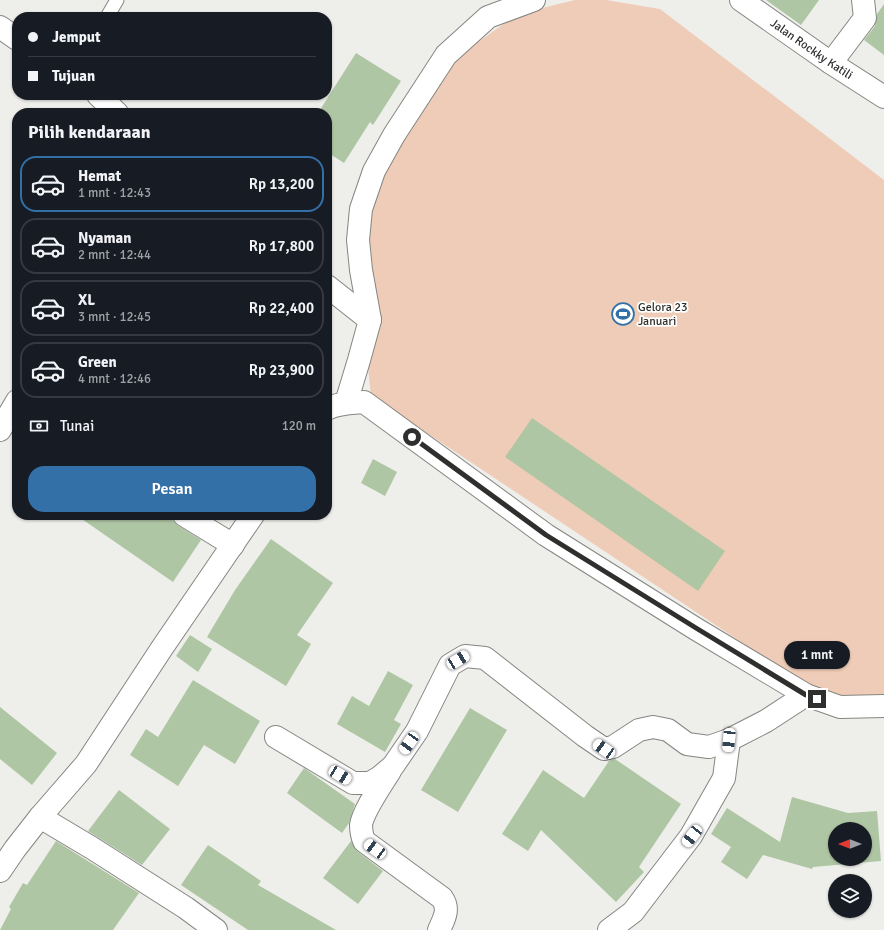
<!DOCTYPE html>
<html lang="id">
<meta charset="utf-8">
<style>
body{margin:0;font-family:Signika,sans-serif;background:#242831;color:#f1f3f6;height:100vh;display:flex;flex-direction:column;font-size:15px;white-space:nowrap}
*{box-sizing:border-box;margin:0}
p{font-size:13px;color:#9ea1a6}
.icon{flex:none;width:22px;height:22px;fill:none;stroke:currentColor;stroke-width:2;stroke-linecap:round;stroke-linejoin:round}
.map{position:relative;flex:1;overflow:hidden}
.panel{position:absolute;left:12px;top:108px;width:320px;height:412px;display:flex;flex-direction:column;background:#171b24;border-radius:16px;box-shadow:0 1px 3px #0004}
.panel>*{flex:none}
.top-card{position:absolute;left:12px;top:12px;width:320px;height:88px;border-radius:16px;box-shadow:0 1px 3px #0004;display:grid;align-content:center;height:88px;padding:0 16px;background:#171b24}
.needle{width:26px;rotate:270deg}
.fabs{position:absolute;left:828px;top:822px;display:grid;gap:8px}
.fabs a{display:grid;place-items:center;width:44px;height:44px;border-radius:50%;background:#171b24;box-shadow:0 1px 3px #0004;font-size:20px}
.end{position:absolute;width:18px;height:18px;margin:-9px;border:5px solid #2f2f2e;background:#fff;box-shadow:0 0 0 2px #fff}
.from{border-radius:50%}
.bubble{position:absolute;height:28px;border-radius:14px;background:#171b24;box-shadow:0 1px 3px #0004;font-size:13px;font-weight:600;line-height:28px;text-align:center}
.car{position:absolute;width:12px;height:24px;margin:-12px -6px;border-radius:5px;box-shadow:0 0 3px 1px #0007;background:linear-gradient(#fff 24%,#345 0 40%,#fff 0 76%,#345 0 86%,#fff 0)}
.top-card b{display:flex;align-items:center;gap:14px;height:38px;font-size:15px}
.top-card b+b{border-top:1px solid #363941}
.top-card i{width:10px;height:10px;background:#f1f3f6}
ul{padding:0;list-style:none}
li{display:flex;align-items:center;gap:12px;height:56px;margin:0 8px 6px;padding:0 8px;border:2px solid #363941;border-radius:16px}
li div{flex:1}
li b{display:block;font-size:15px}
li em{font-style:normal;font-weight:600}
li.active{border-color:#3270a7}
li>.icon{width:36px;height:36px;stroke-width:1.5}
h2{padding:0 16px;font-size:18px;line-height:48px}
.pay{display:flex;align-items:center;gap:10px;height:44px;padding:0 16px;font-size:15px}
.pay p{margin-inline-start:auto}
.cta{display:flex;gap:8px;margin-top:auto;padding:8px 16px}
.cta a{flex:1;height:46px;border-radius:16px;background:#3270a7;color:#fff;font-size:16px;font-weight:600;line-height:46px;text-align:center}
.map>svg:first-child{display:block}
</style>
<div class="map">
<svg width="884" height="930" viewBox="0 0 884 930">
<rect width="100%" height="100%" fill="#eeefeb"/>
<path fill="#efccb7" d="M 575,0 L 606,0 L 660,9 L 884,180 L 884,697 L 827,699 L 371,396 L 354,232 L 383,157 L 451,61 L 518,14 Z"/>
<path fill="#afc6a4" fill-rule="evenodd" d="M 766,0 L 819,0 L 801,25 Z
M 884,4 L 884,55 L 864,40 L 875,26 L 877,14 Z
M 356,53 L 401,81 L 373,125 L 370,122 L 344,163 L 327,152 L 327,113 L 318,113 Z
M 532,418 L 725,551 L 698,591 L 505,457 Z
M 373,459 L 397,472 L 385,496 L 361,483 Z
M 76,515 L 172,515 L 173,521 L 177,525 L 201,540 L 173,582 Z
M 271,539 L 333,583 L 297,635 L 311,644 L 286,686 L 207,637 L 235,590 Z
M 190,635 L 212,649 L 198,672 L 176,656 Z
M 388,671 L 413,685 L 394,720 L 401,724 L 385,752 L 337,724 L 352,696 L 369,706 Z
M 193,680 L 260,721 L 235,764 L 204,745 L 178,786 L 130,755 L 146,729 L 158,737 Z
M 0,707 L 57,753 L 32,785 L 0,759 Z
M 470,708 L 507,730 L 458,812 L 421,790 Z
M 615,759 L 681,804 L 639,867 L 644,872 L 616,902 L 541,830 L 528,851 L 502,834 L 543,770 L 584,798 L 609,761 Z
M 304,768 L 355,804 L 349,823 L 342,833 L 287,793 Z
M 119,790 L 170,829 L 142,865 L 88,831 Z
M 792,797 L 848,813 L 877,811 L 881,861 L 813,867 L 812,869 L 763,855 L 747,879 L 721,862 L 731,847 L 711,834 L 727,808 L 780,842 ZM 835,829 L 865,829 L 865,859 L 835,859 Z
M 56,841 L 139,893 L 113,930 L 0,930 L 11,909 L 9,907 L 23,883 L 27,885 Z
M 351,841 L 357,851 L 383,871 L 358,904 L 323,878 Z
M 208,845 L 261,881 L 258,885 L 336,930 L 248,930 L 181,885 Z"/>
<g fill="none" stroke-linecap="round" stroke-linejoin="round">
<g stroke="#858582" stroke-width="15">
<path id="lane" d="M 107,17 L 117,0"/>
</g>
<g stroke="#858582" stroke-width="24">
<g id="street">
<path id="s1" d="M 741,0 L 831,63 L 884,97"/>
<path d="M 0,27 L 17,39"/>
<path d="M 831,63 L 865,18 L 863,0"/>
<path d="M 98,95 L 117,113"/>
<path d="M 327,286 L 370,320 L 359,360 L 346,403"/>
<path d="M 370,320 L 361,270 L 358,240 L 361,209 L 374,171 L 394,135 L 446,55 L 488,17 L 534,0"/>
<path d="M 327,409 C 337,403 352,403 364,402 L 546,535 L 696,629 L 806,695 L 840,707 L 884,706"/>
<path d="M 0,430 L 17,401"/>
<path d="M 184,515 L 233,545"/>
<path d="M 276,737 L 353,783 L 370,783 L 380,777 L 393,766 L 417,731 L 450,665 L 465,656 L 485,658 L 585,736 L 604,749 L 613,747 L 639,730 L 653,727 L 668,730 L 687,744 L 709,747 L 729,740 L 766,721 L 806,695"/>
<path d="M 390,771 C 382,784 363,811 361,825 C 361,831 362,836 364,841 L 442,898 C 450,909 444,919 439,930"/>
<path d="M 40,817 L 92,848 L 186,908 L 216,930"/>
<path d="M 0,871 L 15,849 L 40,817 L 86,764 L 162,648 L 253,515"/>
<path d="M 609,930 L 633,912 L 691,836 L 724,778 L 729,740"/>
</g>
</g>
<use href="#lane" stroke="#fff" stroke-width="13"/>
<use href="#street" stroke="#fff" stroke-width="22"/>
</g>
<g fill="none" stroke-linecap="round" stroke-linejoin="round">
<path stroke="#2f2f2e" stroke-width="5" d="M 412,437 L 546,535 L 696,628 L 806,695 L 817,699"/>
</g>
<defs>
<g id="stadium-ring" transform="scale(1.15)"><circle r="9.5" fill="#fffffe" stroke="#3270a7" stroke-width="1.5"/><path d="M0-5a6.5 5 0 1 0 0 10a6.5 5 0 1 0 0-10ZM-3.5-1.8h7v3.6h-7Z" fill="#3270a7"/></g>
</defs>
<g fill-rule="evenodd">
<use href="#stadium-ring" x="623" y="314"/>
</g>
<g text-anchor="middle" dominant-baseline="central" stroke-width="3.5" stroke-linejoin="round" paint-order="stroke">
<g font-size="12" fill="#2f2f2e" stroke="#fffffe">
<text stroke="none"><textPath href="#s1" startOffset="86">Jalan Rockky Katili</textPath></text>
</g>
<g font-size="12" fill="#2f2f2e" stroke="#fffffe" text-anchor="start">
<text x="638" y="307">Gelora 23<tspan x="638" dy="14">Januari</tspan></text>
</g>
</g>
</svg>
<div class="fabs">
<a><svg class="needle" viewBox="-14 -14 28 28"><path d="M0-13l5 13h-10z" fill="#e53935"/><path d="M0 13l5-13h-10z" fill="#9ea1a6"/></svg></a>
<a><svg class="icon" aria-label="layers" viewBox="0 0 24 24"><path d="M12 4l9 5-9 5-9-5zM3 14l9 5 9-5"/></svg></a>
</div>
<i class="end from" style="left:412px;top:437px"></i>
<i class="end" style="left:817px;top:699px"></i>
<div class="bubble" style="left:784px;top:641px;width:66px">1 mnt</div>
<i class="car" style="left:458px;top:660px;rotate:59deg"></i>
<i class="car" style="left:729px;top:740px;rotate:186deg"></i>
<i class="car" style="left:409px;top:743px;rotate:215deg"></i>
<i class="car" style="left:604px;top:749px;rotate:305deg"></i>
<i class="car" style="left:340px;top:775px;rotate:121deg"></i>
<i class="car" style="left:692px;top:836px;rotate:218deg"></i>
<i class="car" style="left:375px;top:849px;rotate:306deg"></i>
<div class="top-card">
<b><i class="from"></i>Jemput</b>
<b><i></i>Tujuan</b>
</div>
<section class="panel">
<h2>Pilih kendaraan</h2>
<ul>
<li class="active"><svg class="icon" aria-label="car" viewBox="0 0 24 24"><path d="M5 17H2v-5l4-1 3-4h7l3 4 3 1v5h-3M9 17h6M6 11h13"/><circle cx="7" cy="17" r="2"/><circle cx="17" cy="17" r="2"/></svg><div><b>Hemat</b><p>1 mnt · 12:43</p></div><em>Rp 13,200</em></li>
<li><svg class="icon" aria-label="car" viewBox="0 0 24 24"><path d="M5 17H2v-5l4-1 3-4h7l3 4 3 1v5h-3M9 17h6M6 11h13"/><circle cx="7" cy="17" r="2"/><circle cx="17" cy="17" r="2"/></svg><div><b>Nyaman</b><p>2 mnt · 12:44</p></div><em>Rp 17,800</em></li>
<li><svg class="icon" aria-label="car" viewBox="0 0 24 24"><path d="M5 17H2v-5l4-1 3-4h7l3 4 3 1v5h-3M9 17h6M6 11h13"/><circle cx="7" cy="17" r="2"/><circle cx="17" cy="17" r="2"/></svg><div><b>XL</b><p>3 mnt · 12:45</p></div><em>Rp 22,400</em></li>
<li><svg class="icon" aria-label="car" viewBox="0 0 24 24"><path d="M5 17H2v-5l4-1 3-4h7l3 4 3 1v5h-3M9 17h6M6 11h13"/><circle cx="7" cy="17" r="2"/><circle cx="17" cy="17" r="2"/></svg><div><b>Green</b><p>4 mnt · 12:46</p></div><em>Rp 23,900</em></li>
</ul>
<div class="pay"><svg class="icon" aria-label="cash" viewBox="0 0 24 24"><path d="M3 7h18v10H3z"/><circle cx="12" cy="12" r="2"/></svg>Tunai<p>120 m</p></div>
<div class="cta"><a>Pesan</a></div>
</section>
</div>
